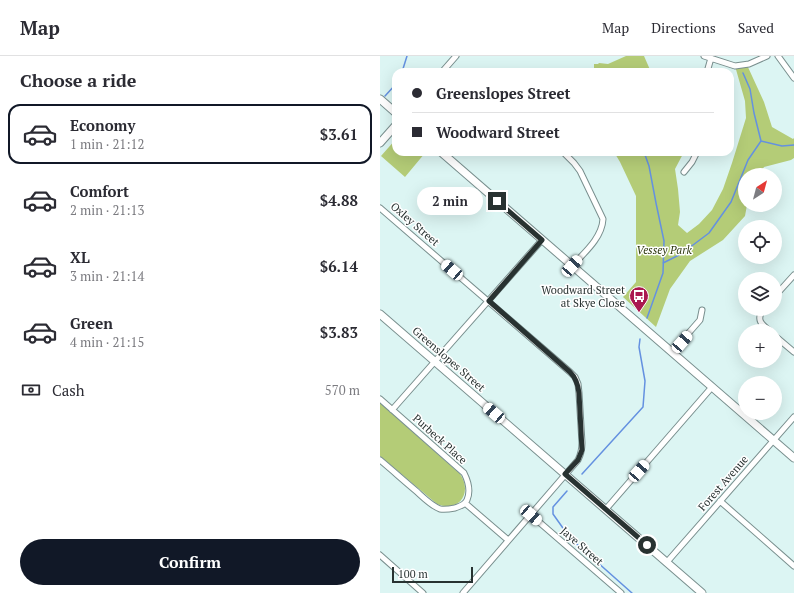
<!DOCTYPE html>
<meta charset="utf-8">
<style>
body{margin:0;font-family:"PT Serif",serif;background:#f2f2f3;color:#2b2b33;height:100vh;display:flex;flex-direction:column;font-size:15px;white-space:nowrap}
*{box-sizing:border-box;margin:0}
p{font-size:13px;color:#7c7c81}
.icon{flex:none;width:22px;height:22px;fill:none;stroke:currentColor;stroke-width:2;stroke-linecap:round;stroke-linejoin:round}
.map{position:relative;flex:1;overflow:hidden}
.panel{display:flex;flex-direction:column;background:#fff;width:380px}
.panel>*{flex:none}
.guide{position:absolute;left:12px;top:12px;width:342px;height:88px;border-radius:12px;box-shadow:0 4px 16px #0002;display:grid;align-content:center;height:88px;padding:0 20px;background:#fff}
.needle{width:26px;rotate:36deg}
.fabs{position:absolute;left:358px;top:112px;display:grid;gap:8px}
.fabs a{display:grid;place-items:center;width:44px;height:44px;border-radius:50%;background:#fff;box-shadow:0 4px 16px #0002;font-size:20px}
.scale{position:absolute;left:12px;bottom:10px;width:81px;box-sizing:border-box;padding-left:4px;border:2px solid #283231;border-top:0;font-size:11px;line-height:14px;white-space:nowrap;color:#283231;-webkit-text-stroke:3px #fff;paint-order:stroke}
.end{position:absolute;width:18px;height:18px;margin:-9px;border:5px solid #283231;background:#fff;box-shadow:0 0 0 2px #fff}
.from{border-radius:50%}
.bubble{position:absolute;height:28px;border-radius:14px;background:#fff;box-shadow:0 4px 16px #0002;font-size:13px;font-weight:800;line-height:28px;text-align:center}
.car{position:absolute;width:12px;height:24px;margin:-12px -6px;border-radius:5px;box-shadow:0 0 3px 1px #0007;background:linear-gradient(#fff 24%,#345 0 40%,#fff 0 76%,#345 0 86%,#fff 0)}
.guide b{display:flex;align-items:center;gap:14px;height:38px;font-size:15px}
.guide b+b{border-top:1px solid #e1e1e2}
.guide i{width:10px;height:10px;background:#2b2b33}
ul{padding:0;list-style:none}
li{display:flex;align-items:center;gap:12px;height:60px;margin:0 8px 6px;padding:0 12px;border:2px solid transparent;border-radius:12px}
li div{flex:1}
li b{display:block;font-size:15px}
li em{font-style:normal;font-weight:800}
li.on{border-color:#111827}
li>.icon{width:36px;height:36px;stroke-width:1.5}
h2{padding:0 20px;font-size:18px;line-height:48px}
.pay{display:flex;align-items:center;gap:10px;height:44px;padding:0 20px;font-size:15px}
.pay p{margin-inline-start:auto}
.primary-button{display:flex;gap:8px;margin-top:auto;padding:8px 20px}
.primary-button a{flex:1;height:46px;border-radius:24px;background:#111827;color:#fff;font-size:16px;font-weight:800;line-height:46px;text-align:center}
header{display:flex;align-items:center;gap:24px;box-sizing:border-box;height:56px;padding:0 20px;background:#fff;border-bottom:1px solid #e1e1e2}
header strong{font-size:19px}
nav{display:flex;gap:22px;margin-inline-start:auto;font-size:14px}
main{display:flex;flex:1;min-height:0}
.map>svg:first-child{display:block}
</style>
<header>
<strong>Map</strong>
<nav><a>Map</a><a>Directions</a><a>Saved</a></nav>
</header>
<main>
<section class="panel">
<h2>Choose a ride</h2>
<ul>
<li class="on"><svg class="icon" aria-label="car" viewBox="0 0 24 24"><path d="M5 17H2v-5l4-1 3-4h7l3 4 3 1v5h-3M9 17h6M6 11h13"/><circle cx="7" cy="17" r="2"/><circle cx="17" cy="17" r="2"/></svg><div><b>Economy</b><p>1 min · 21:12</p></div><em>$3.61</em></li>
<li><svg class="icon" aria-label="car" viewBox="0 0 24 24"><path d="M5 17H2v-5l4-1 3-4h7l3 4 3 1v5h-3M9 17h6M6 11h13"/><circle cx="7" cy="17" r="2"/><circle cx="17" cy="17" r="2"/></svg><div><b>Comfort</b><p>2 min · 21:13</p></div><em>$4.88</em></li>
<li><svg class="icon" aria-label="car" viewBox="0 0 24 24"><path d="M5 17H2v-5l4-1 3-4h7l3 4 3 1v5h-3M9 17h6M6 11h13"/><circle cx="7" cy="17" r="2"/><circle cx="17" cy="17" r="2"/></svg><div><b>XL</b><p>3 min · 21:14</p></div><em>$6.14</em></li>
<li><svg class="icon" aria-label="car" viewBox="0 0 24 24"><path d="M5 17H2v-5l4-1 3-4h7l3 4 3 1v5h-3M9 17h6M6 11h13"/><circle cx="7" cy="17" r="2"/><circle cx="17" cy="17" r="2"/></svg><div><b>Green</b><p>4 min · 21:15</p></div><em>$3.83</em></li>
</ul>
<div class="pay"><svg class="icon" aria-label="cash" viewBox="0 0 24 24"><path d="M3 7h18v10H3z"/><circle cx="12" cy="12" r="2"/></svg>Cash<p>570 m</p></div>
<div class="primary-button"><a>Confirm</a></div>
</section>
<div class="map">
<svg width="414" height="537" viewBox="0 0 414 537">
<rect width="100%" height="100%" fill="#dcf5f3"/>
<path fill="#b4cc77" d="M 246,0 L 264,0 L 271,16 L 214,16 L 214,8 L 218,8 L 219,7 L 228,8 Z
M 367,9 L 384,46 L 392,71 L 413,83 L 414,82 L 414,102 L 411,104 L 384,111 L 379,119 L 365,119 L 365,149 L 367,149 L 365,160 L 343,184 L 310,205 L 290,233 L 276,271 L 243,241 L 256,226 L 256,140 L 240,106 L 234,96 L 304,96 L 295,113 L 298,133 L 300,156 L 298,169 L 307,177 L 319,168 L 332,154 L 343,133 L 352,107 L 366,62 L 365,45 L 355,10 Z
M 16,83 L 16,96 L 44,96 L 45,97 L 25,121 L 1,100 Z
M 0,347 L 80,418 C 93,437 79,457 57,448 L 0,400 Z"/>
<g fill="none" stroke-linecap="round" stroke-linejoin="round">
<path stroke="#6491e0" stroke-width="1.5" d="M 22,16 L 27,0
M 5,40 L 16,28
M 381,85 L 402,90 L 414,89
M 264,96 L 269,110 L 276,147 L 284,185 L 283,217 L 267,262
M 283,207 L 301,198 L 329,177 L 351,146 L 368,104 L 381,85 L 374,57 L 370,33 L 363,17
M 202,418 L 263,351 L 265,325 L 259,291 L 260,283
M 187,435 L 173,451 L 173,458 L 190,482 L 252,537"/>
<g stroke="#798f8e" stroke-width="7">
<path id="street" d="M 324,0 L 355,10 L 369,8 L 387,0
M 398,0 L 414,22
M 62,16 L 76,0
M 327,16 L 331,2
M 183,96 L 194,107 L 200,115 L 223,163 C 222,182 204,197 192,210
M 304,116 L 312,106 L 317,96
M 0,152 L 190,316 L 195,321 L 198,328 L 199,337 L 202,387 C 202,394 201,398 198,404 L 83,537
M 395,240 L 414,219
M 383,253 C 376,264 381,268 390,275
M 395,280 L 414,296
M 292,296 L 320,264 L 322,254
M 0,343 L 84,417 C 88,425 91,435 87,444 C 85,449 80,450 75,452 C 70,453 65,454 60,453 C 50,449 42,440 35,434 C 23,424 12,414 0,404
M 12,354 L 162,184
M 340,445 L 414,510
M 85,447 L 128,484
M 226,453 L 332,331
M 151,459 L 241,537
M 0,499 L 43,537
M 287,506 L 414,361"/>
</g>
<g stroke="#798f8e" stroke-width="9">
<path id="secondary" d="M 0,43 L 16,57
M 0,87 L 16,69
M 61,96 L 414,402
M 0,258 L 322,537"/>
</g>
<use href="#street" stroke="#fff" stroke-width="5"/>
<use href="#secondary" stroke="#fff" stroke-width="7"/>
</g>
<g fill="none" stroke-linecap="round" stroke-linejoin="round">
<path stroke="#283231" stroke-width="5" d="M 117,145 L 162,184 L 109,245 L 190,316 C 196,322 198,328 199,337 L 202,394 L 198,404 L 185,418 L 267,489"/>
</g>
<defs>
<g id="bus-pin" transform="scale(1)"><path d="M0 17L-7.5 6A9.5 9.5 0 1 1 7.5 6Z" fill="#aa184f" stroke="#fff"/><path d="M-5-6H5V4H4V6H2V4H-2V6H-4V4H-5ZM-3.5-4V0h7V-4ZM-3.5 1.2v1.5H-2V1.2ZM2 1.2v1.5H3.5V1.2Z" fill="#fff"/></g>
</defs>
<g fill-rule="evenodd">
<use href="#bus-pin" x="259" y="240"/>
</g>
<g text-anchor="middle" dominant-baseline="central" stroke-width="3" stroke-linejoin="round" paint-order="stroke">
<g font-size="11" fill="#283231" stroke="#fff">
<text transform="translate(35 168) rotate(41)">Oxley Street</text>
<text transform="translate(69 303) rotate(41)">Greenslopes Street</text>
<text transform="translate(60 383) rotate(42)">Purbeck Place</text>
<text transform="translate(343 427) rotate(-49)">Forest Avenue</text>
<text transform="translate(202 490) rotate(41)">Jaye Street</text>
</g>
<g font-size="11" font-style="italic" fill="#313c13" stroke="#fff">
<text x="284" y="194">Vessey Park</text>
</g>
<g font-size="11" fill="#283231" stroke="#fff" text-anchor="end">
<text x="245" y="234">Woodward Street<tspan x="245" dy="13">at Skye Close</tspan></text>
</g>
</g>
</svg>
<div class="fabs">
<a><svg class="needle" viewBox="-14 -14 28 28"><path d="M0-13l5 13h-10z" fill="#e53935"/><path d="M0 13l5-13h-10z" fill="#7c7c81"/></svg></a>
<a><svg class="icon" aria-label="locate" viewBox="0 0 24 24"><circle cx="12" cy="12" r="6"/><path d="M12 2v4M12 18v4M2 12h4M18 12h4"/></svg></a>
<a><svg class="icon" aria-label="layers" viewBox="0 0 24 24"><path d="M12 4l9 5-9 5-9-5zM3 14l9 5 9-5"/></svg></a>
<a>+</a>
<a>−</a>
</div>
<div class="scale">100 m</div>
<i class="end from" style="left:267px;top:489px"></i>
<i class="end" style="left:117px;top:145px"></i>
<div class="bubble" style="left:37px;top:131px;width:66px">2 min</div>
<i class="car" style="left:192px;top:210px;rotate:42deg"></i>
<i class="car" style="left:72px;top:214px;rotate:311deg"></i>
<i class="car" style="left:302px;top:286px;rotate:41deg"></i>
<i class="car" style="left:114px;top:357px;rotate:311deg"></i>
<i class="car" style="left:259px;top:415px;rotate:41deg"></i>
<i class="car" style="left:151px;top:459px;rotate:131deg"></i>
<div class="guide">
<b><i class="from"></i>Greenslopes Street</b>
<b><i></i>Woodward Street</b>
</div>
</div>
</main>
